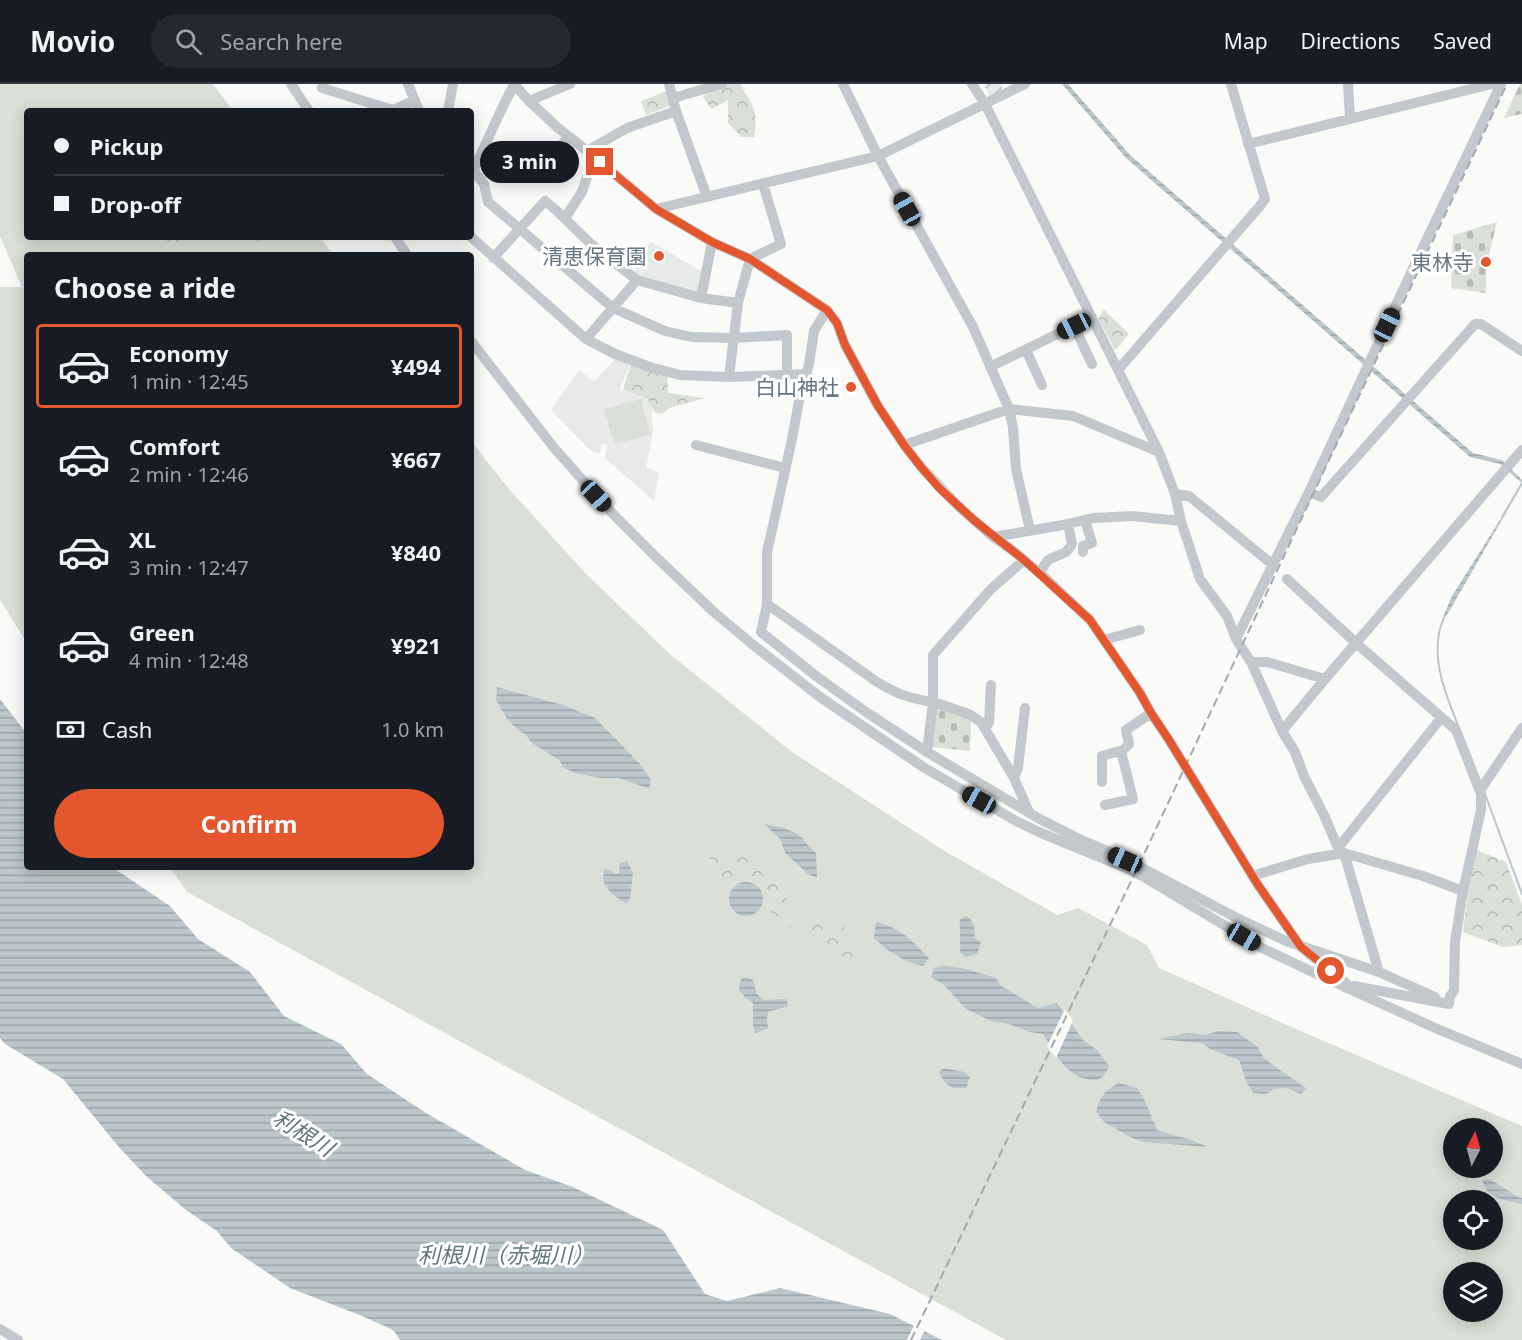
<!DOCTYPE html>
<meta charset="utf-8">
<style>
body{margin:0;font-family:"Noto Sans","Noto Sans JP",sans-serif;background:#242831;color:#f1f3f6;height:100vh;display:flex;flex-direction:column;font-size:22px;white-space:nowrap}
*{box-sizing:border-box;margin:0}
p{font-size:20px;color:#9ea1a6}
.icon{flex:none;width:33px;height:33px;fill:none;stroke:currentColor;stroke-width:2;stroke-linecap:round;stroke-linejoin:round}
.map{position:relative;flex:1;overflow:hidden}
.details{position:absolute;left:24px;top:168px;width:450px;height:618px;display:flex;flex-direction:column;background:#171b24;border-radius:6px;box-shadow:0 3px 15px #0003}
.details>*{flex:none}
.banner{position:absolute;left:24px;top:24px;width:450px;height:132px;border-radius:6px;box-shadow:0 3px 15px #0003;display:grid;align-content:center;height:132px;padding:0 30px;background:#171b24}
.needle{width:39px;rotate:6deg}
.tools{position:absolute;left:1443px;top:1034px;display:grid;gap:12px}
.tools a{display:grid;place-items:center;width:60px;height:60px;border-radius:50%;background:#171b24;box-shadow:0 3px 15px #0003;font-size:30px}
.end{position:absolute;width:27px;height:27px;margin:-14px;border:8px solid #e4572e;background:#fff;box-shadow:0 0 0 3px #fff}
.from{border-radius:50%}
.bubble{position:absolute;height:42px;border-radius:21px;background:#171b24;box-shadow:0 3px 15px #0003;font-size:20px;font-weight:700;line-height:42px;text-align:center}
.car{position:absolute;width:18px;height:36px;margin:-18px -9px;border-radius:8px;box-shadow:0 0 4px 2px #0007;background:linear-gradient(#222 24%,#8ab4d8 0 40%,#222 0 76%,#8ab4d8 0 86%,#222 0)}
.banner b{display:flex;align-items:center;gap:21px;height:57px;font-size:22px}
.banner b+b{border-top:2px solid #363941}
.banner i{width:15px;height:15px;background:#f1f3f6}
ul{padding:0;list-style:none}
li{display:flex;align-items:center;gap:18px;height:84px;margin:0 12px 9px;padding:0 18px;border:3px solid transparent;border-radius:6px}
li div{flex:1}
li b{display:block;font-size:22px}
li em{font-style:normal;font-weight:700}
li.on{border-color:#e4572e}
li>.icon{width:54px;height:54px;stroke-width:1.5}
h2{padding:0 30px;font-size:27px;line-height:72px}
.pay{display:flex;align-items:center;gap:15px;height:66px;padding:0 30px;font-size:22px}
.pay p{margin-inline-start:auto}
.primary-button{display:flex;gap:12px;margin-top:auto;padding:12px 30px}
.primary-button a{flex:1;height:69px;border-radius:36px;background:#e4572e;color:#fff;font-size:24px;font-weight:700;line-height:69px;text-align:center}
header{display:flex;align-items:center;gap:36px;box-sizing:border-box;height:84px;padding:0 30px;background:#171b24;border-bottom:2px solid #363941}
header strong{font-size:28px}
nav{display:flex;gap:33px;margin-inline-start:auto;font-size:21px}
.search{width:420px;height:54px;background:#242831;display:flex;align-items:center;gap:15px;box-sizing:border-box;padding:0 21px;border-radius:33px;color:#9ea1a6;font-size:22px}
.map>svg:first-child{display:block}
</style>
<header>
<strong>Movio</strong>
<div class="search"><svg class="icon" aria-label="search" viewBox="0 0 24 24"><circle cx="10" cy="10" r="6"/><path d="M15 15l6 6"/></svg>Search here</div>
<nav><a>Map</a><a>Directions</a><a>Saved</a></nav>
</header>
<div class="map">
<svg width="1522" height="1256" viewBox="0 0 1522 1256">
<defs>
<pattern id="industrial-furrows" width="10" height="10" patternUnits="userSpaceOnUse" patternTransform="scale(1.5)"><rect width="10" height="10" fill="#e8e9e9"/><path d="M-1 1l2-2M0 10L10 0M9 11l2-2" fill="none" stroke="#c0c1c2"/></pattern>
<pattern id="forest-crowns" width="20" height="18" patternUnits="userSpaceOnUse" patternTransform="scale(1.5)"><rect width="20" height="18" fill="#dadfd7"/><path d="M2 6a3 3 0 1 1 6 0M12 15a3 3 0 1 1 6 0" fill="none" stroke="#b4b9b4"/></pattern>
<pattern id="cemetery-stones" width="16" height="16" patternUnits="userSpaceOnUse" patternTransform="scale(1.5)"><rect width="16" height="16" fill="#dadfd7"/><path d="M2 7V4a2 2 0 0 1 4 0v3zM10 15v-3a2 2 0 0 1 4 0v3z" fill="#b4b9b4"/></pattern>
<pattern id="water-rules" width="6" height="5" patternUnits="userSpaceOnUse" patternTransform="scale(1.5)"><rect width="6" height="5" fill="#bbc7cb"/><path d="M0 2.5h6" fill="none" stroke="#9ca6aa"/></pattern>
</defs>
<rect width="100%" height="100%" fill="#fafaf8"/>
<path fill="#e8e9e9" d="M 650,157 L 703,188 L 699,211 L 651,197 L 634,188 Z
M 616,274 L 630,280 L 620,306 L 651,316 L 653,348 L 646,384 L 659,388 L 654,417 L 605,374 L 607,361 L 602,360 L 599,370 L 591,367 L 551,326 L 579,286 L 594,298 Z"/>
<path fill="url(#industrial-furrows)" d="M 984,0 L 1001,0 L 1004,8 L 990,14 Z"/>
<path fill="#dadfd7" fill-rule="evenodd" d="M 0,0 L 213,0 L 233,27 L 27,27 L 27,153 L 320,153 L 333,171 L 27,171 L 27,559 L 0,516 L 0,203 L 22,203 L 0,152 Z
M 641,315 L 650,351 L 614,360 L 604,325 Z
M 471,357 L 509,405 L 586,490 L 672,572 L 792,668 L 943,766 L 1057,831 L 1078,824 L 1147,861 L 1159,884 L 1296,945 L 1522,1042 L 1522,1256 L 1006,1256 L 187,808 L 170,783 L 471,783 ZM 1454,1044 L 1492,1044 L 1492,1083 L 1454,1083 ZM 1454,1116 L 1492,1116 L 1492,1155 L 1454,1155 ZM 1454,1188 L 1492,1188 L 1492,1227 L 1454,1227 Z"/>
<path fill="url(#forest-crowns)" d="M 729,0 L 741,0 C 743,7 747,11 751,18 C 757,29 756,41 754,53 L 741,53 L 728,39 L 728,16 L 711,25 L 703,12 Z
M 667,7 L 672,21 L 646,31 L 641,17 Z
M 164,153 L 179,153 L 181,171 L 164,171 Z
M 245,153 L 259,153 L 266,171 L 256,171 Z
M 1104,226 L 1129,250 L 1115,266 L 1098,234 Z
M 631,280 L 667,292 L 668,309 L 705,314 L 669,324 L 662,330 L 654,328 L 648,315 L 623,306 Z
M 1474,765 L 1506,778 L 1522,821 L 1522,861 L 1503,863 L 1463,848 Z
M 708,769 L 743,773 L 769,784 L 797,834 L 842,841 L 867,871 L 844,885 L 777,832 L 717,795 Z"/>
<path fill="url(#cemetery-stones)" d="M 1520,0 L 1522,0 L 1522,30 L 1504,34 Z
M 1497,138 L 1486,183 L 1486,209 L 1451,204 L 1453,151 Z
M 936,624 L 971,635 L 970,667 L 932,663 Z"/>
<path fill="url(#water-rules)" d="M 1062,0 L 1068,0 L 1130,71 L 1473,369 L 1502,376 L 1522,396 L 1522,399 L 1500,380 L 1470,373 L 1126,74 Z
M 1522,401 L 1447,531 L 1443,533 L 1452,512 Z
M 497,603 L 563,621 L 595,634 L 640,680 L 651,696 L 649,705 L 619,694 L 600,694 L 575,689 L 564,684 L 559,676 L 532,659 L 525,650 L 518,646 L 507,635 L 496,616 Z
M 0,615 L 27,650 L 27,783 L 112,783 L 170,822 L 198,855 L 250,888 L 284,932 L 341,960 L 367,990 L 426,1029 L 525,1086 L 573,1103 L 663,1146 L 705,1210 L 727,1217 L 780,1204 L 890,1230 L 942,1256 L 400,1256 L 394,1247 L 389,1244 L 362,1232 L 290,1204 L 231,1164 L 217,1147 L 186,1126 L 146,1092 L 118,1062 L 63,995 L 5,960 L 0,954 Z
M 764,740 C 776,742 794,745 802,754 C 807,760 811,765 816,769 L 817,794 L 808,790 L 785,769 L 780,755 Z
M 627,777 L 633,789 L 630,815 L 626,820 C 618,815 606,806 603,796 C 603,794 604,787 604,785 L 611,786 L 615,790 L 619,789 L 620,779 Z
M729 815a17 17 0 1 1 34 0a17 17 0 1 1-34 0Z
M 965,832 L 970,834 L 974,842 L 975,854 L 981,859 L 977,870 L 966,873 L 960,868 C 961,857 959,847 960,836 Z
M 876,838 C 899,843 913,857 929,874 L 923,882 C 904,878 888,868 874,854 Z
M 945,882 L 963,884 L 996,894 L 1001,902 L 1038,924 L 1057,919 L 1083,956 L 1097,966 L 1109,982 C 1105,991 1103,996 1093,996 C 1067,995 1055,968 1043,950 L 1030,948 L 1009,940 L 991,937 L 966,925 L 944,901 L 931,893 L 935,883 Z
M 747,893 L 753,896 L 757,910 L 764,916 L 786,915 L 788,922 L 768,928 L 767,934 L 768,945 L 755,949 L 753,941 L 753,919 L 744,912 L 739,906 L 741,894 Z
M 1219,947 L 1237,948 L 1258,963 L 1263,973 L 1274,982 L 1306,1004 L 1301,1010 L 1287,1004 L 1274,1005 L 1266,1010 L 1253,1009 L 1247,999 L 1239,976 L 1210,965 L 1203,959 L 1158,955 L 1187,949 L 1206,951 Z
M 944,984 L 964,988 L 970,993 L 966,1004 C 951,1006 945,1001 939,988 Z
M 1119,999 L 1137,1004 L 1145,1017 L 1157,1046 L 1176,1052 L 1189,1055 L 1208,1063 L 1144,1058 L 1130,1053 L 1104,1038 L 1096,1027 C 1100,1014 1105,1005 1119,999 Z
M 1490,1095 L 1518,1113 L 1522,1114 L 1522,1120 C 1505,1116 1487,1115 1482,1096 Z"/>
<path fill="#fafaf8" d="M 1065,925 L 1073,937 L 1056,974 L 1047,962 Z
M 915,1239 L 926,1244 L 920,1256 L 907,1256 Z"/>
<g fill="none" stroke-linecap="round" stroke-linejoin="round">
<path stroke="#bbc7cb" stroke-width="2" d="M 1502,433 L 1522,399
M 1445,531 C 1443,537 1440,543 1439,549 C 1433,582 1447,613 1459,644
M 1485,710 L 1522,810"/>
<path stroke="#c3c8cc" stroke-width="10" d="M 291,0 L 309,27
M 408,0 L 419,27
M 514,0 L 529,17 L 557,43 L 587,67 L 656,125 L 712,158 L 750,175 L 827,226 L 837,239 L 845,261 L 878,322 L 904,361 L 921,383 L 957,421 L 993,453 L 1011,465 L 1042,491 L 1090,536 L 1140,609 L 1151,629 L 1169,656 L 1258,801 L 1301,863 L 1346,899 L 1346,904 L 1354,902 L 1449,920 L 1450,912 L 1454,907 L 1455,858 L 1463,807 L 1481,726 L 1481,705 L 1522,644
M 669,0 L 676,27 L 707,113
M 843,0 L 878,72 L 973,243 L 1009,325 L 1013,344 L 1016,385 L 1030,446
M 972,0 L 985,20 L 1159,368 L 1175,410 L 1181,437 L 1200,495 L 1227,532 L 1236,555 L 1251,578 L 1282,647 L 1295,668 L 1304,692 L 1324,731 L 1338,764 L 1344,769 L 1379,888
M 1348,0 L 1350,35
M 322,4 L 393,26 L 415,16
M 673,14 L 722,0
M 529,17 L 570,0
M 448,27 L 453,0
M 1248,60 L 1492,0
M 587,67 L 627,44 L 676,27
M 525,68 L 553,69 L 569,53
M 541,69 L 543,90
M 473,86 L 484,100 L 488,118 L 613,224 L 665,247 L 691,253 L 734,254 L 787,251 L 787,291
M 471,91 C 486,61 498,30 514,1
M 656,125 L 878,72 L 1025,0
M 565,134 L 582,108 L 587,93 L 600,78
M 395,153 L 407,171
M 471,153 L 586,255 L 615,270 L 650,283 L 680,291 L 729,293 L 807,290
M 493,174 L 545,117 L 557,127 L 591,160 L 637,196 L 701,214 L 738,219
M 701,214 L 712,158
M 827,226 L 814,247 L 809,280 L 800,312 L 792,355 L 772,446 L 767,468 L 767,520 L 761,548 L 816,592 L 866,628 L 927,668 L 1038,734 L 1075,753 L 1125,775 L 1235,833 L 1286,857 L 1379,888 L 1435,913
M 1074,242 L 1092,280
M 586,255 L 637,196
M 471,257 L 555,365 L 611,428 L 655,472 L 715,529 L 752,560 L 820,613 L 923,683 L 1016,737 L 1041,749 L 1124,783 L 1144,793 L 1262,864 L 1319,891 L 1435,944 L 1522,980
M 1026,266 L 1042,301
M 990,283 L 1092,233
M 1118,286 L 1259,123 L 1265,115 L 1231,0
M 729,293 L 738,219 L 750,175 L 781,160 L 763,100
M 696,361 L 785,384
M 904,361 L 1009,325 L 1073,332 L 1159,368
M 1309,408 L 1321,413 L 1475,240 L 1481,240 L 1522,267
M 1175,410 L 1189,412 L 1273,481
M 993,453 L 1063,441 L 1093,434 L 1132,432 L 1181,437
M 1083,468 L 1083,462 L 1092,459 L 1085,436
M 1039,489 L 1048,476 L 1066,468 L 1072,460 L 1068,440
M 1287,495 L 1356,559 L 1456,646 L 1481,710
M 767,520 L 877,598 C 899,611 908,614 933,618 L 933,571 L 991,505 L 1024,476
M 1236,555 L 1309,408 L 1416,178 L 1501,0
M 1104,556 L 1140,546
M 1251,578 L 1267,578 L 1325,595
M 985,643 L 989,639 L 991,601
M 1282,647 L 1325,595 L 1522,366
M 927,668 L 933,618 L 969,630 L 981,638 L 1014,694 L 1029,728
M 1014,694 L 1018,684 L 1025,624
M 1102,698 L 1102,672 L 1123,666 L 1129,660 L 1126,646 L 1151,629
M 1105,721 L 1133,715 L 1121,667
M 1338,764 L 1441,634
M 1252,792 L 1308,775 L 1344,769 L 1423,792 L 1463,807
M 0,1245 L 18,1256"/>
<path stroke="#a2aab0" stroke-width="2" stroke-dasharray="9 4.5" stroke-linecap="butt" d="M 911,1256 L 1146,766 L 1359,312 L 1507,0"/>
</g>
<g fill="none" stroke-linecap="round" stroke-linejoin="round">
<path stroke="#e4572e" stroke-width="8" d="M 600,78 L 656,125 L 712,158 L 750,175 L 827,226 L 837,239 L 845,261 L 878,322 L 904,361 L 921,383 L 939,404 L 975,437 L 1024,476 L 1090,536 L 1140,609 L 1151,629 L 1169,656 L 1258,801 L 1301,863 L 1331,887"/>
</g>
<g fill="#e4572e" stroke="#fff" stroke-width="2">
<circle cx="659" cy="172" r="6"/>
<circle cx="1486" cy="178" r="6"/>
<circle cx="851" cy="303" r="6"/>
</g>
<g text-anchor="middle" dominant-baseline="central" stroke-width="6" stroke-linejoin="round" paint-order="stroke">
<g font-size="21" fill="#657683" stroke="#fff" text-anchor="end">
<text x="647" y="172">清恵保育園</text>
<text x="1474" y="178">東林寺</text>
<text x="839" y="303">白山神社</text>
</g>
<g font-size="22" font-style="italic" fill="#60757c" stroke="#fff">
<text transform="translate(304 1048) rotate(32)">利根川</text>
<text x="506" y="1170">利根川（赤堀川）</text>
</g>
</g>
</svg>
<div class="tools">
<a><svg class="needle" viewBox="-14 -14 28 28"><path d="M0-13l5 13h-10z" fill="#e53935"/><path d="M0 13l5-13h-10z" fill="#9ea1a6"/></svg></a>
<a><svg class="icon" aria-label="locate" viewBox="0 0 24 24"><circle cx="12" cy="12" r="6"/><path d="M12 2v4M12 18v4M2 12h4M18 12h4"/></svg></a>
<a><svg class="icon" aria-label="layers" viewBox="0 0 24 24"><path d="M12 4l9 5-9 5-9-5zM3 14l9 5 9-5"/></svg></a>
</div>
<i class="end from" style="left:1331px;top:887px"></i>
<i class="end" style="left:600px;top:78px"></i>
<div class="bubble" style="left:480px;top:57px;width:99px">3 min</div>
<i class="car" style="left:907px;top:125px;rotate:331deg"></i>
<i class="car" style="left:1387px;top:241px;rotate:25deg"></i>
<i class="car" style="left:1074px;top:242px;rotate:244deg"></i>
<i class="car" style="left:596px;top:412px;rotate:137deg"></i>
<i class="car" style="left:979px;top:716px;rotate:299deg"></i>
<i class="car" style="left:1125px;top:776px;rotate:294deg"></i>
<i class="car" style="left:1244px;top:853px;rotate:120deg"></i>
<div class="banner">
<b><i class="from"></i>Pickup</b>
<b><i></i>Drop-off</b>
</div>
<section class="details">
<h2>Choose a ride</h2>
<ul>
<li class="on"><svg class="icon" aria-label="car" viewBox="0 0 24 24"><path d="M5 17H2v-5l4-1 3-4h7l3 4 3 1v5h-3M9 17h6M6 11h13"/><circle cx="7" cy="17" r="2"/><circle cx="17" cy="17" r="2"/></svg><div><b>Economy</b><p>1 min · 12:45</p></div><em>¥494</em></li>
<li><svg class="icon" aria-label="car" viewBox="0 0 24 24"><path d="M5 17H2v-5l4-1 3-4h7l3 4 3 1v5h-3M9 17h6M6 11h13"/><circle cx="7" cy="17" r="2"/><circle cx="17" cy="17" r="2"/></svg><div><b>Comfort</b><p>2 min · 12:46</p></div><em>¥667</em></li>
<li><svg class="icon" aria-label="car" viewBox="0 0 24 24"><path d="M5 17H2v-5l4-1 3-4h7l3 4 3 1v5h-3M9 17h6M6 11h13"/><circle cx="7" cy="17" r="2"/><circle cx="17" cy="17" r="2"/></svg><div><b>XL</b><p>3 min · 12:47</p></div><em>¥840</em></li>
<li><svg class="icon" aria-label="car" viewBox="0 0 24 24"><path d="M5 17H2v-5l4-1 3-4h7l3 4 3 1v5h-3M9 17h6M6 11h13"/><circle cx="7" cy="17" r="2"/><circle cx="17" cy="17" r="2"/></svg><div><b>Green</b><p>4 min · 12:48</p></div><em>¥921</em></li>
</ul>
<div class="pay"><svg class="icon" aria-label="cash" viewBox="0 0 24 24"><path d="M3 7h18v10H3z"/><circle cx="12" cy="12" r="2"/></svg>Cash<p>1.0 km</p></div>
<div class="primary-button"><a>Confirm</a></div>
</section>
</div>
